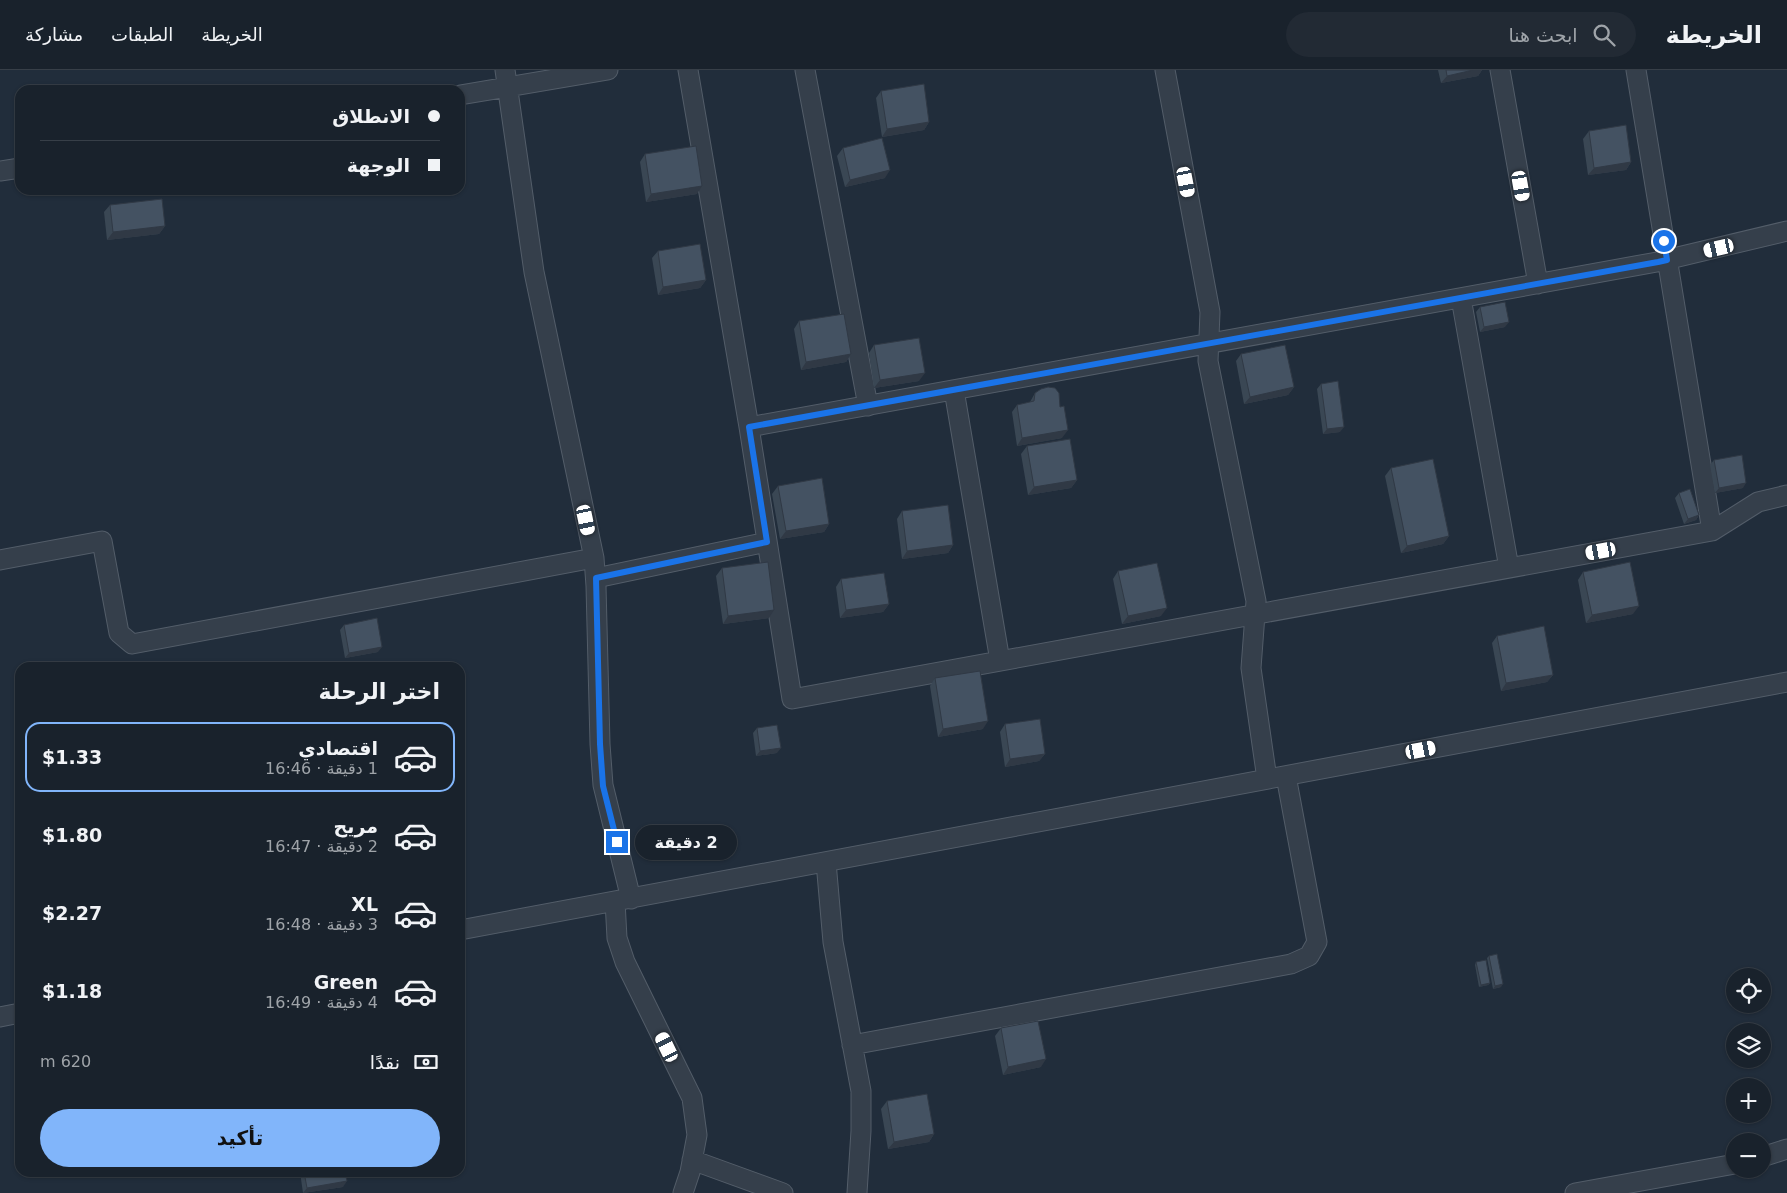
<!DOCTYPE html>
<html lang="ar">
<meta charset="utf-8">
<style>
body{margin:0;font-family:"DejaVu Sans","Noto Sans Arabic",sans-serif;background:#222a34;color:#f1f3f6;direction:rtl;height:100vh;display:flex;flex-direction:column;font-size:19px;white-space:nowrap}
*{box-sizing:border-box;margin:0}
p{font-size:16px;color:#9fa4a9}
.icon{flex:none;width:28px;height:28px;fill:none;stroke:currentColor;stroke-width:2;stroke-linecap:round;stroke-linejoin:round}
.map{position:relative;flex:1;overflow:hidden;direction:ltr}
.side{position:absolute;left:15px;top:592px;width:450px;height:515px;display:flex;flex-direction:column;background:#19222c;border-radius:15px;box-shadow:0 1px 4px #0004,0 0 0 1px #373f48;direction:rtl}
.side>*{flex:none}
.banner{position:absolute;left:15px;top:15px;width:450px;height:110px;border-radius:15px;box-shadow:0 1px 4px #0004,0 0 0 1px #373f48;direction:rtl;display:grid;align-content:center;height:110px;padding:0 25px;background:#19222c}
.fabs{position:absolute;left:1726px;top:898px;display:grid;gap:10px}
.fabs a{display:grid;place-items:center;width:45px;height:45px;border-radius:50%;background:#19222c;box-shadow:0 1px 4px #0004,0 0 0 1px #373f48;font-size:25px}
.end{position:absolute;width:22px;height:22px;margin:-11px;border:6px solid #1a73e8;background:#fff;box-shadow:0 0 0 2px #fff}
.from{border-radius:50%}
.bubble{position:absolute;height:35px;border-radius:18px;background:#19222c;box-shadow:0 1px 4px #0004,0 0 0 1px #373f48;font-size:16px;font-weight:700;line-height:35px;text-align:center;direction:rtl}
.car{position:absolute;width:15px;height:30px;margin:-15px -8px;border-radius:6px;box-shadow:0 0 4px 1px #0007;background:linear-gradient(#fff 24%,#345 0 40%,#fff 0 76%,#345 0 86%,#fff 0)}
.banner b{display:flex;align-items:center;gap:18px;height:48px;font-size:19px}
.banner b+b{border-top:1px solid #373f48}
.banner i{width:12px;height:12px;background:#f1f3f6}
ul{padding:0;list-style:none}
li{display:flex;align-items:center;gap:15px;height:70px;margin:0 10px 8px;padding:0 15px;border:2px solid transparent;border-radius:15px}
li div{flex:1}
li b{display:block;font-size:19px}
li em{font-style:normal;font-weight:700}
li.current{border-color:#81b5fa}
li>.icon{width:45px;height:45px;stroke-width:1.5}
h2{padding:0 25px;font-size:22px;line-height:60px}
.pay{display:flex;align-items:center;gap:12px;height:55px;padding:0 25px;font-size:19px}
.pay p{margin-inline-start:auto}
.action{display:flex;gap:10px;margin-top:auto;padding:10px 25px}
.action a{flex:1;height:58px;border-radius:30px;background:#81b5fa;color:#111;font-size:20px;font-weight:700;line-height:58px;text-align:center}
header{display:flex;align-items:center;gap:30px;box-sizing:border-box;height:70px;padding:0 25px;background:#19222c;border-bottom:1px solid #373f48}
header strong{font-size:24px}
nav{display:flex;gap:28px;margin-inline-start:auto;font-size:18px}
.search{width:350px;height:45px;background:#222a34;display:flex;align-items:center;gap:12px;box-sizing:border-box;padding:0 18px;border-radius:28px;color:#9fa4a9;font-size:19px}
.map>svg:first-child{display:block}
</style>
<header>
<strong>الخريطة</strong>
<div class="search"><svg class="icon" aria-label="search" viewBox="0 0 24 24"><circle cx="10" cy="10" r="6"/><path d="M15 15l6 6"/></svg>ابحث هنا</div>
<nav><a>الخريطة</a><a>الطبقات</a><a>مشاركة</a></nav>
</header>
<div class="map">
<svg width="1787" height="1123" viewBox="0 0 1787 1123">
<rect width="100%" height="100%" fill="#212d3b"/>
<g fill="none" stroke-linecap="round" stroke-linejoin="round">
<g stroke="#535d69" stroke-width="21">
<path id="minor" d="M 505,0 L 534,202 L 594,488 L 596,516 L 600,674 L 603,715 L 631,829
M 688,0 L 749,357 L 792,629 L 1712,461 L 1758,432 L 1787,425
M 805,0 L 868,336
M 1165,0 L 1210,242 L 1208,291 L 1256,531 L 1251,598 L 1267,709
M 1500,0 L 1538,214
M 1636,0 L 1712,461
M 460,25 L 608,0
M 0,101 L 20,98
M 1461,228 L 1509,498
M 954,320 L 1000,591
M 749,357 L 1657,192 L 1787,161
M 0,490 L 102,471 L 119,563 L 132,574 L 594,488
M 596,508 L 767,472
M 826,792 L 833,872 L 861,1021 L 861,1061 L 857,1123
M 615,831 L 617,868 L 625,892 L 692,1028 L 697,1065 L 690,1102 L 683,1123
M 460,860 L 1787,612
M 0,947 L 20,943
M 852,975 L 1291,894 L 1309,886 L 1317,872 L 1286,706
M 1762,1087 L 1787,1079
M 692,1090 L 783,1123
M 1575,1123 L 1735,1094"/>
</g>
<use href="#minor" stroke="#353f4b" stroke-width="19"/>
</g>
<path fill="#3a4754" d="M 1438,0 L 1482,0 L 1478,6 L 1441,13 Z
M 881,21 L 929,52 L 924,60 L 882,67 L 876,28 Z
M 1589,61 L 1631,92 L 1626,100 L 1588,105 L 1583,69 Z
M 843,78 L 885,108 L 845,117 L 837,86 Z
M 645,84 L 697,124 L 646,132 L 640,92 Z
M 110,135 L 165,156 L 159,164 L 107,170 L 104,142 Z
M 658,181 L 706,210 L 700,218 L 658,225 L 652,188 Z
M 1480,237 L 1505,257 L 1480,262 L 1476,242 Z
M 799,251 L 851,284 L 846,292 L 801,300 L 794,259 Z
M 874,275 L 919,311 L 874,318 L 869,283 Z
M 1241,284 L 1294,317 L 1288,325 L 1244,334 L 1236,291 Z
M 1321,314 L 1340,362 L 1323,364 L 1317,319 Z
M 1035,323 L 1062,368 L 1017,376 L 1012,342 L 1017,335 L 1030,332 Z
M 1027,376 L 1077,410 L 1071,418 L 1028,425 L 1021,384 Z
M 1714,390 L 1743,418 L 1715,423 L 1710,395 Z
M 1391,398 L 1449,466 L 1443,474 L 1401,483 L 1385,406 Z
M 778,416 L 829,454 L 824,462 L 780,469 L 772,424 Z
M 1679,423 L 1699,445 L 1696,450 L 1684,454 L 1675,428 Z
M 902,441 L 953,475 L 948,483 L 902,489 L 897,449 Z
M 722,498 L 769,548 L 723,554 L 716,506 Z
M 1118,501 L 1161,546 L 1122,554 L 1113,509 Z
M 1583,502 L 1633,544 L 1586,553 L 1578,510 Z
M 841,509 L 889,534 L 883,542 L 840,548 L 836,517 Z
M 344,555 L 378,582 L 345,588 L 340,560 Z
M 1497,566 L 1553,605 L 1547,612 L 1501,621 L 1492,573 Z
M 935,608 L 983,659 L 938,667 L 930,616 Z
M 1005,654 L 1045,684 L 1039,691 L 1005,697 L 1000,662 Z
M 757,658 L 777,683 L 756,686 L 753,663 Z
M 1489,886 L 1501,917 L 1493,919 L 1487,888 Z
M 1476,892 L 1490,913 L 1488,915 L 1479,917 L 1475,895 Z
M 1001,958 L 1041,997 L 1003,1005 L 995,966 Z
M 887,1031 L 934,1064 L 929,1072 L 888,1079 L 881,1039 Z
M 300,1102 L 345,1102 L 343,1117 L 303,1123 Z"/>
<path fill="#303945" d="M 1473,0 L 1482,0 L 1478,6 L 1441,13 L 1447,6 Z
M 929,52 L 924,60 L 882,67 L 887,59 Z
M 1631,92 L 1626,100 L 1588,105 L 1594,98 Z
M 890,100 L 885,108 L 845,117 L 850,110 Z
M 702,116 L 697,124 L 646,132 L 651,124 Z
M 165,156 L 159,164 L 107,170 L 113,162 Z
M 706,210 L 700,218 L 658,225 L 663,217 Z
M 1509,252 L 1505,257 L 1480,262 L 1484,257 Z
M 851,284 L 846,292 L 801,300 L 806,292 Z
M 925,303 L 919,311 L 874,318 L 880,310 Z
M 1294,317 L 1288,325 L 1244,334 L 1250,327 Z
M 1344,357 L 1340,362 L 1323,364 L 1327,359 Z
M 1068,360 L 1062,368 L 1017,376 L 1022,368 Z
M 1077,410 L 1071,418 L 1028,425 L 1034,417 Z
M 1746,413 L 1743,418 L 1715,423 L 1719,418 Z
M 1699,445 L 1696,450 L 1684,454 L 1688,449 Z
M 829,454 L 824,462 L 780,469 L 786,461 Z
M 1449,466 L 1443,474 L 1401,483 L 1407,476 Z
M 953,475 L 948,483 L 902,489 L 907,481 Z
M 889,534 L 883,542 L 840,548 L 846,540 Z
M 1639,536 L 1633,544 L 1586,553 L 1592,545 Z
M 1167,538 L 1161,546 L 1122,554 L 1128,546 Z
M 774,540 L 769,548 L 723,554 L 728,546 Z
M 382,577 L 378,582 L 345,588 L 349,583 Z
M 1553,605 L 1547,612 L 1501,621 L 1506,613 Z
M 988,651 L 983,659 L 938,667 L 943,659 Z
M 781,678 L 777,683 L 756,686 L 760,681 Z
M 1045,684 L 1039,691 L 1005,697 L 1010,689 Z
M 464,706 L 460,712 L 460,707 Z
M 1490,913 L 1488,915 L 1479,917 L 1481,915 Z
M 1503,914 L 1501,917 L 1493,919 L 1495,916 Z
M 1046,989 L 1041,997 L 1003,1005 L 1008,997 Z
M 934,1064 L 929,1072 L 888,1079 L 894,1072 Z
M 347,1111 L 343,1117 L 303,1123 L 307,1118 Z"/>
<path fill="#445262" stroke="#303945" d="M 1446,0 L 1473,0 L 1447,6 Z
M 924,14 L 929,52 L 887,59 L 881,21 Z
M 1626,55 L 1631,92 L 1594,98 L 1589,61 Z
M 882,68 L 890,100 L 850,110 L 843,78 Z
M 696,76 L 702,116 L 651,124 L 645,84 Z
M 162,129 L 165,156 L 113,162 L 110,135 Z
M 700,174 L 706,210 L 663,217 L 658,181 Z
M 1505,232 L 1509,252 L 1484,257 L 1480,237 Z
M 844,244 L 851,284 L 806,292 L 799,251 Z
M 919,268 L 925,303 L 880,310 L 874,275 Z
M 1285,275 L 1294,317 L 1250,327 L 1241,284 Z
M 1338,311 L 1344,357 L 1327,359 L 1321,314 Z
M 1048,317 L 1055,318 L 1059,323 L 1060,337 L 1064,336 L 1068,360 L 1022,368 L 1017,335 L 1034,331 L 1035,323 L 1041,319 Z
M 1070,369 L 1077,410 L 1034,417 L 1027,376 Z
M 1742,385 L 1746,413 L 1719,418 L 1714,390 Z
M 1433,389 L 1449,466 L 1407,476 L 1391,398 Z
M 822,408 L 829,454 L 786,461 L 778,416 Z
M 1690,419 L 1699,445 L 1688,449 L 1679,423 Z
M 948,435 L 953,475 L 907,481 L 902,441 Z
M 768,492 L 774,540 L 728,546 L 722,498 Z
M 1630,492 L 1639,536 L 1592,545 L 1583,502 Z
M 1157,493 L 1167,538 L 1128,546 L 1118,501 Z
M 884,503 L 889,534 L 846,540 L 841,509 Z
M 377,548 L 382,577 L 349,583 L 344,555 Z
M 1544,556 L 1553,605 L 1506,613 L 1497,566 Z
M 980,601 L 988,651 L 943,659 L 935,608 Z
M 1040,649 L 1045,684 L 1010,689 L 1005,654 Z
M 777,655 L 781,678 L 760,681 L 757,658 Z
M 460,684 L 464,706 L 460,707 Z
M 1497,884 L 1503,914 L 1495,916 L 1489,886 Z
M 1486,890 L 1490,913 L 1481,915 L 1476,892 Z
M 1038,951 L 1046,989 L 1008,997 L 1001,958 Z
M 927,1024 L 934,1064 L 894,1072 L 887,1031 Z
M 304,1102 L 345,1102 L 347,1111 L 307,1118 Z"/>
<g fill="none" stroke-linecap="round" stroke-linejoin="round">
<path stroke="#1a73e8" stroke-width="6" d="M 617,772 L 603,716 L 600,674 L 596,508 L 767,472 L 749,357 L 1658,192 L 1667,190 L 1664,171"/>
</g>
</svg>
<div class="fabs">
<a><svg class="icon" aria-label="locate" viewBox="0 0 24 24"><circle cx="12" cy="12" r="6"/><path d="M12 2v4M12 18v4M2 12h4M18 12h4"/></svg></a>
<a><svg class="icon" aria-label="layers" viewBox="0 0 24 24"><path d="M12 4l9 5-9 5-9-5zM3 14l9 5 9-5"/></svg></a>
<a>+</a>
<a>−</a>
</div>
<i class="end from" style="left:1664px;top:171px"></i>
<i class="end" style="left:617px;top:772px"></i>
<div class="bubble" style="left:635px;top:755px;width:102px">2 دقيقة</div>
<i class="car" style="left:1186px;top:112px;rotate:169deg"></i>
<i class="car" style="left:1521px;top:116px;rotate:170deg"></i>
<i class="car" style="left:1719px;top:178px;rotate:257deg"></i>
<i class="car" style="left:586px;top:450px;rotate:168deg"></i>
<i class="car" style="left:1601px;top:481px;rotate:260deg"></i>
<i class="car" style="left:1421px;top:680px;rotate:79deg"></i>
<i class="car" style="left:667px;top:977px;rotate:334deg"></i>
<div class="banner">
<b><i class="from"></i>الانطلاق</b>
<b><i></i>الوجهة</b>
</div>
<section class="side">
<h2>اختر الرحلة</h2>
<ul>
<li class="current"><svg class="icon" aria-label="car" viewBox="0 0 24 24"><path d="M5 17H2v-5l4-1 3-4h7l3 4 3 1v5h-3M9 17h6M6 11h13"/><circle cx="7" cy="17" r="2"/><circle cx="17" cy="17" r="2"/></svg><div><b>اقتصادي</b><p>1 دقيقة · 16:46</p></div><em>$1.33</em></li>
<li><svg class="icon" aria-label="car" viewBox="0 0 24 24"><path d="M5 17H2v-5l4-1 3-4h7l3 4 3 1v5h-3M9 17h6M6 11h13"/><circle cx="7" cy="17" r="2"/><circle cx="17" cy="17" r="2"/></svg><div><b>مريح</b><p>2 دقيقة · 16:47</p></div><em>$1.80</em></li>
<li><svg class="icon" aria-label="car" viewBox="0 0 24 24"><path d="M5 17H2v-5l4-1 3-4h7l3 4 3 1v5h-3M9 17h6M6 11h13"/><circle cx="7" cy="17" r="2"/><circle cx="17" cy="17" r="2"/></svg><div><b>XL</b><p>3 دقيقة · 16:48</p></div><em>$2.27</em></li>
<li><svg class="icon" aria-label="car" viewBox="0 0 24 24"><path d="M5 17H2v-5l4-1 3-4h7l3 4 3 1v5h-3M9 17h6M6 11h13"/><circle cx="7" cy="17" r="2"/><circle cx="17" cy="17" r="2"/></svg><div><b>Green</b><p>4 دقيقة · 16:49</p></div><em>$1.18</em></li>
</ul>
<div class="pay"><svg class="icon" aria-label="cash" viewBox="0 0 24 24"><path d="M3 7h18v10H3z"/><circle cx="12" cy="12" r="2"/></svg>نقدًا<p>620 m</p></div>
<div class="action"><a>تأكيد</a></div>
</section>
</div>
